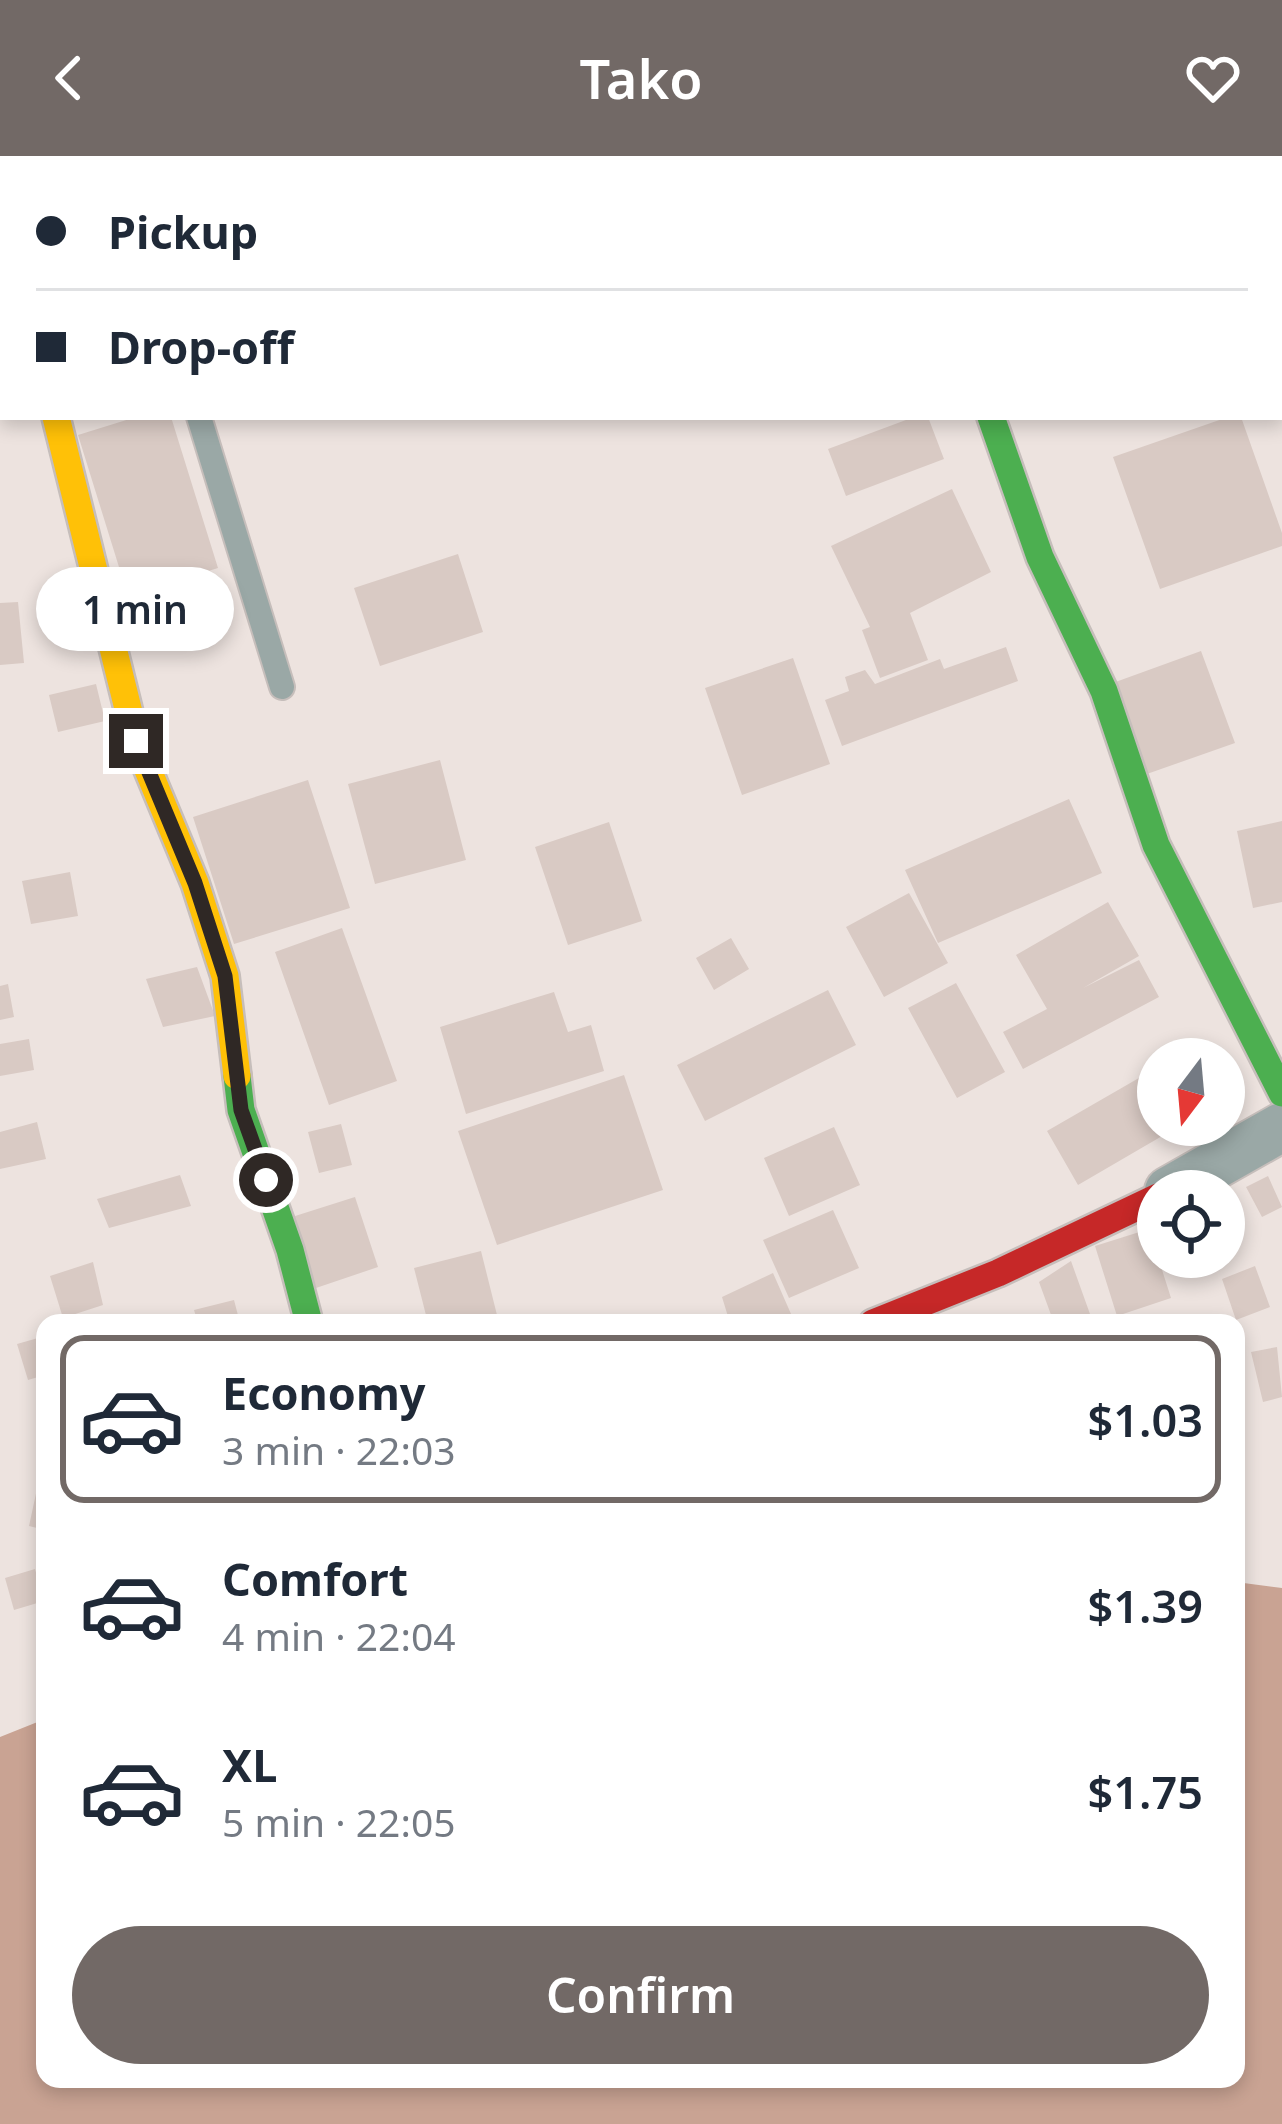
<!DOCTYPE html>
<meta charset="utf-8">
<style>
body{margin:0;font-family:"Noto Sans",sans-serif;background:#f2f2f3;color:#1f2937;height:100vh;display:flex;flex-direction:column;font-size:45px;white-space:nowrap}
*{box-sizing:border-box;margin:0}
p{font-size:39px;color:#747a83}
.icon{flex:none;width:66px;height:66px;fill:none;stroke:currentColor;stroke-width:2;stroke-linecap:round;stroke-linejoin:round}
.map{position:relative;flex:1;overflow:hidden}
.side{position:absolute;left:36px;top:1158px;width:1209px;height:774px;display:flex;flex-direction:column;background:#fff;border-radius:24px;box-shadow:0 6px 18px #0003}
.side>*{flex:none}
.banner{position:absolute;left:0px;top:0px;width:1284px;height:264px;box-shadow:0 6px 18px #0003;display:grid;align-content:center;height:264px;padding:0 36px;background:#fff}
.needle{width:78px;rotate:196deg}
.tools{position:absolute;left:1137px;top:882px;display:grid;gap:24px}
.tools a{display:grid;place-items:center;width:108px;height:108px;border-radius:50%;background:#fff;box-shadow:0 6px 18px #0003;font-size:60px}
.end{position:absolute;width:54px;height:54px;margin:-27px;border:15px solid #2f2825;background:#fff;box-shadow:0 0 0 6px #fff}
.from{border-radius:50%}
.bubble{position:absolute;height:84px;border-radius:42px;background:#fff;box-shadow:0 6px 18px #0003;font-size:39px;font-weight:600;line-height:84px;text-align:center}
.banner b{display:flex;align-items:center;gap:42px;height:114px;font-size:45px}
.banner b+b{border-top:3px solid #e0e1e3}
.banner i{width:30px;height:30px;background:#1f2937}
ul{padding:21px 0 0;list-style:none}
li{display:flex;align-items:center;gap:36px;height:168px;margin:0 24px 18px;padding:0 12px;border:6px solid transparent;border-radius:24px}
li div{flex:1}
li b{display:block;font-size:45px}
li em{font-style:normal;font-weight:600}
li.active{border-color:#726966}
li>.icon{width:108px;height:108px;stroke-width:1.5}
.primary-button{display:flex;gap:24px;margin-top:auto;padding:24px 36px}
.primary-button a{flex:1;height:138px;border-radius:72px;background:#726966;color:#fff;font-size:48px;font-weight:600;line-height:138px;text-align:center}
header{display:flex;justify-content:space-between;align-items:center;height:156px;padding:0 36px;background:#726966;color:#fff;font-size:54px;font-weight:600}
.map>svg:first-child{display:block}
</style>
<header><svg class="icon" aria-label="back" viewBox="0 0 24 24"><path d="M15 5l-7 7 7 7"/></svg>Tako<svg class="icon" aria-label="heart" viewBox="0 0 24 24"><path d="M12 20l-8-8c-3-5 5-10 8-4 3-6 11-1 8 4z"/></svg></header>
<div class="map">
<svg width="1282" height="1968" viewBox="0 0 1282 1968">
<rect width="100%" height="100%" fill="#ede3df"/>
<path fill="#c9a393" d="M 1236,1426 L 1282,1432 L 1282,1968 L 0,1968 L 0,1581 L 45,1563 L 45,1923 L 1236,1923 Z"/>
<path fill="#d9cac4" d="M 136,261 L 171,261 L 218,412 L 128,440 L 78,279 Z
M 914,261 L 928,261 L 944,303 L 846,340 L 828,293 Z
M 1228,261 L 1241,261 L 1282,377 L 1282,390 L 1160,433 L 1113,301 Z
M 952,333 L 991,416 L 910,457 L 928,504 L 880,522 L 862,474 L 870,471 L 831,390 Z
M 458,398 L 483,476 L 380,510 L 354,432 Z
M 18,446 L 24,507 L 0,509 L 0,447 Z
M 1006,491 L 1018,525 L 842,590 L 825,544 L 849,535 L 845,521 L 865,514 L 875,528 L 940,503 L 944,513 Z
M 1201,495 L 1235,587 L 1144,619 L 1110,528 Z
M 793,502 L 830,608 L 742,639 L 705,532 Z
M 96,528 L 105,565 L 58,576 L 49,539 Z
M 440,604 L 466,704 L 375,728 L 348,628 Z
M 308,624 L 350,752 L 234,788 L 193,661 Z
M 1069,643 L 1102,717 L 938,787 L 905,714 Z
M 1282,665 L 1282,746 L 1253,752 L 1237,675 Z
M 609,666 L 642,765 L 568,789 L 535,691 Z
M 70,716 L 78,760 L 31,768 L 22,725 Z
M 909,737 L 948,807 L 884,841 L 846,771 Z
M 1108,746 L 1139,800 L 1083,832 L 1139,804 L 1159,841 L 1023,913 L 1003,876 L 1047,853 L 1016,799 Z
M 342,772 L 397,925 L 329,949 L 275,796 Z
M 731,782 L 749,813 L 714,834 L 696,802 Z
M 197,811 L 215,860 L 163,871 L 146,823 Z
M 956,827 L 1005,916 L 957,942 L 908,852 Z
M 8,828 L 14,861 L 0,864 L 0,830 Z
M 828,834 L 856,889 L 705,965 L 677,909 Z
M 554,836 L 568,876 L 591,869 L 604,915 L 466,958 L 440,871 Z
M 29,883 L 34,914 L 0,920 L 0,888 Z
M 1158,911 L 1158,969 L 1181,969 L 1078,1029 L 1047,975 Z
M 624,919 L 663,1034 L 497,1089 L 458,975 Z
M 37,966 L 46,1003 L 0,1013 L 0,976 Z
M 341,968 L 352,1009 L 319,1017 L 308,976 Z
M 834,971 L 860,1029 L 789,1060 L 764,1002 Z
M 180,1019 L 191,1050 L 109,1072 L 97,1043 Z
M 1268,1020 L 1282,1051 L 1262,1061 L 1246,1031 Z
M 355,1041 L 378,1111 L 316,1132 L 292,1061 Z
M 1232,1048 L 1241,1088 L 1224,1092 L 1224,1050 Z
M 833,1054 L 859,1112 L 789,1142 L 763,1084 Z
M 1149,1073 L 1171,1142 L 1117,1160 L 1095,1090 Z
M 481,1095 L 499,1167 L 428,1167 L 414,1112 Z
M 1071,1105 L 1090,1158 L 1054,1167 L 1039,1126 Z
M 93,1106 L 103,1149 L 63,1162 L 50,1120 Z
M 1255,1110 L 1270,1151 L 1236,1164 L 1222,1123 Z
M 773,1117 L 795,1167 L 730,1167 L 722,1141 Z
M 234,1144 L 240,1167 L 198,1167 L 194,1154 Z
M 45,1180 L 45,1219 L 28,1224 L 17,1188 Z
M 1277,1191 L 1282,1241 L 1263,1246 L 1251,1196 Z
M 40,1319 L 45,1320 L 45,1374 L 29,1370 Z
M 35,1413 L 44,1445 L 14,1454 L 5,1422 Z"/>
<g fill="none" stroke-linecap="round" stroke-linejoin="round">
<g stroke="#c6bebb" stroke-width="28">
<path id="lane" d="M 118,0 L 119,3
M 199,261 L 282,531"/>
</g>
<g stroke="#c6bebb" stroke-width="52">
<path id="street" d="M 881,0 L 883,3
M 0,37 L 3,49
M 1169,1035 L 1282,971"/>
</g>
<g stroke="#c6bebb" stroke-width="32">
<path id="fast" d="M 991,261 L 1040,401 L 1104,535 L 1156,689 L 1282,937
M 237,920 L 241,954 L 290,1094 L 309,1167"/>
</g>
<g stroke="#c6bebb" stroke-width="32">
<path id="slow" d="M 56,261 L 136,585 L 195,727 L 225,820 L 237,920"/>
</g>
<g stroke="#c6bebb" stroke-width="32">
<path id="jam" d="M 873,1167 L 998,1117 L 1158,1041"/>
</g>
<use href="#lane" stroke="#9aa8a6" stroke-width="24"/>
<use href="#street" stroke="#9aa8a6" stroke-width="48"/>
<use href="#fast" stroke="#4caf50" stroke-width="27"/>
<use href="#slow" stroke="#ffc107" stroke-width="27"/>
<use href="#jam" stroke="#c62828" stroke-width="27"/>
</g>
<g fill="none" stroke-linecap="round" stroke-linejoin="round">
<path stroke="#2f2825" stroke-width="15" d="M 136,585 L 195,727 L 225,820 L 241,954 L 266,1024"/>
</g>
</svg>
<div class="tools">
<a><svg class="needle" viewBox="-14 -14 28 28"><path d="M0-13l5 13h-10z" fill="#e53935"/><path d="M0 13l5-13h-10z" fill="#747a83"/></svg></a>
<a><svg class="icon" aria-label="locate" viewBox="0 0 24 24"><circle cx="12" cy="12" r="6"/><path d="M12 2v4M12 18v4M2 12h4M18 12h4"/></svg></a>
</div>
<i class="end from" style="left:266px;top:1024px"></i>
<i class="end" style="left:136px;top:585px"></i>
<div class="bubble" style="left:36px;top:411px;width:198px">1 min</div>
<div class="banner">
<b><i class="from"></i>Pickup</b>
<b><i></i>Drop-off</b>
</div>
<section class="side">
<ul>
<li class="active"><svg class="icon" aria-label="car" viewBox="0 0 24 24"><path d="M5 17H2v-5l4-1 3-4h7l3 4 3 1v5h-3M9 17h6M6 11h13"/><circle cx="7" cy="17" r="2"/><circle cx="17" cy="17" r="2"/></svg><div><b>Economy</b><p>3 min · 22:03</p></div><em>$1.03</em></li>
<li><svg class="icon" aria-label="car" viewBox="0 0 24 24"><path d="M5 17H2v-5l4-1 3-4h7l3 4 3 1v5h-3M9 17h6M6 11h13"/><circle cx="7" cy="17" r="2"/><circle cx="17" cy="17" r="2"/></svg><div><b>Comfort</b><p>4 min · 22:04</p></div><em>$1.39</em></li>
<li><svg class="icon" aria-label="car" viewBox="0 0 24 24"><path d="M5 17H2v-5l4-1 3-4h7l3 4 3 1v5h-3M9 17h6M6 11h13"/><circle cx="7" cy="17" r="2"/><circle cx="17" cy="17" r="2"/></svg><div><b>XL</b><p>5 min · 22:05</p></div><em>$1.75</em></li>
</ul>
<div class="primary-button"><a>Confirm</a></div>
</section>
</div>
